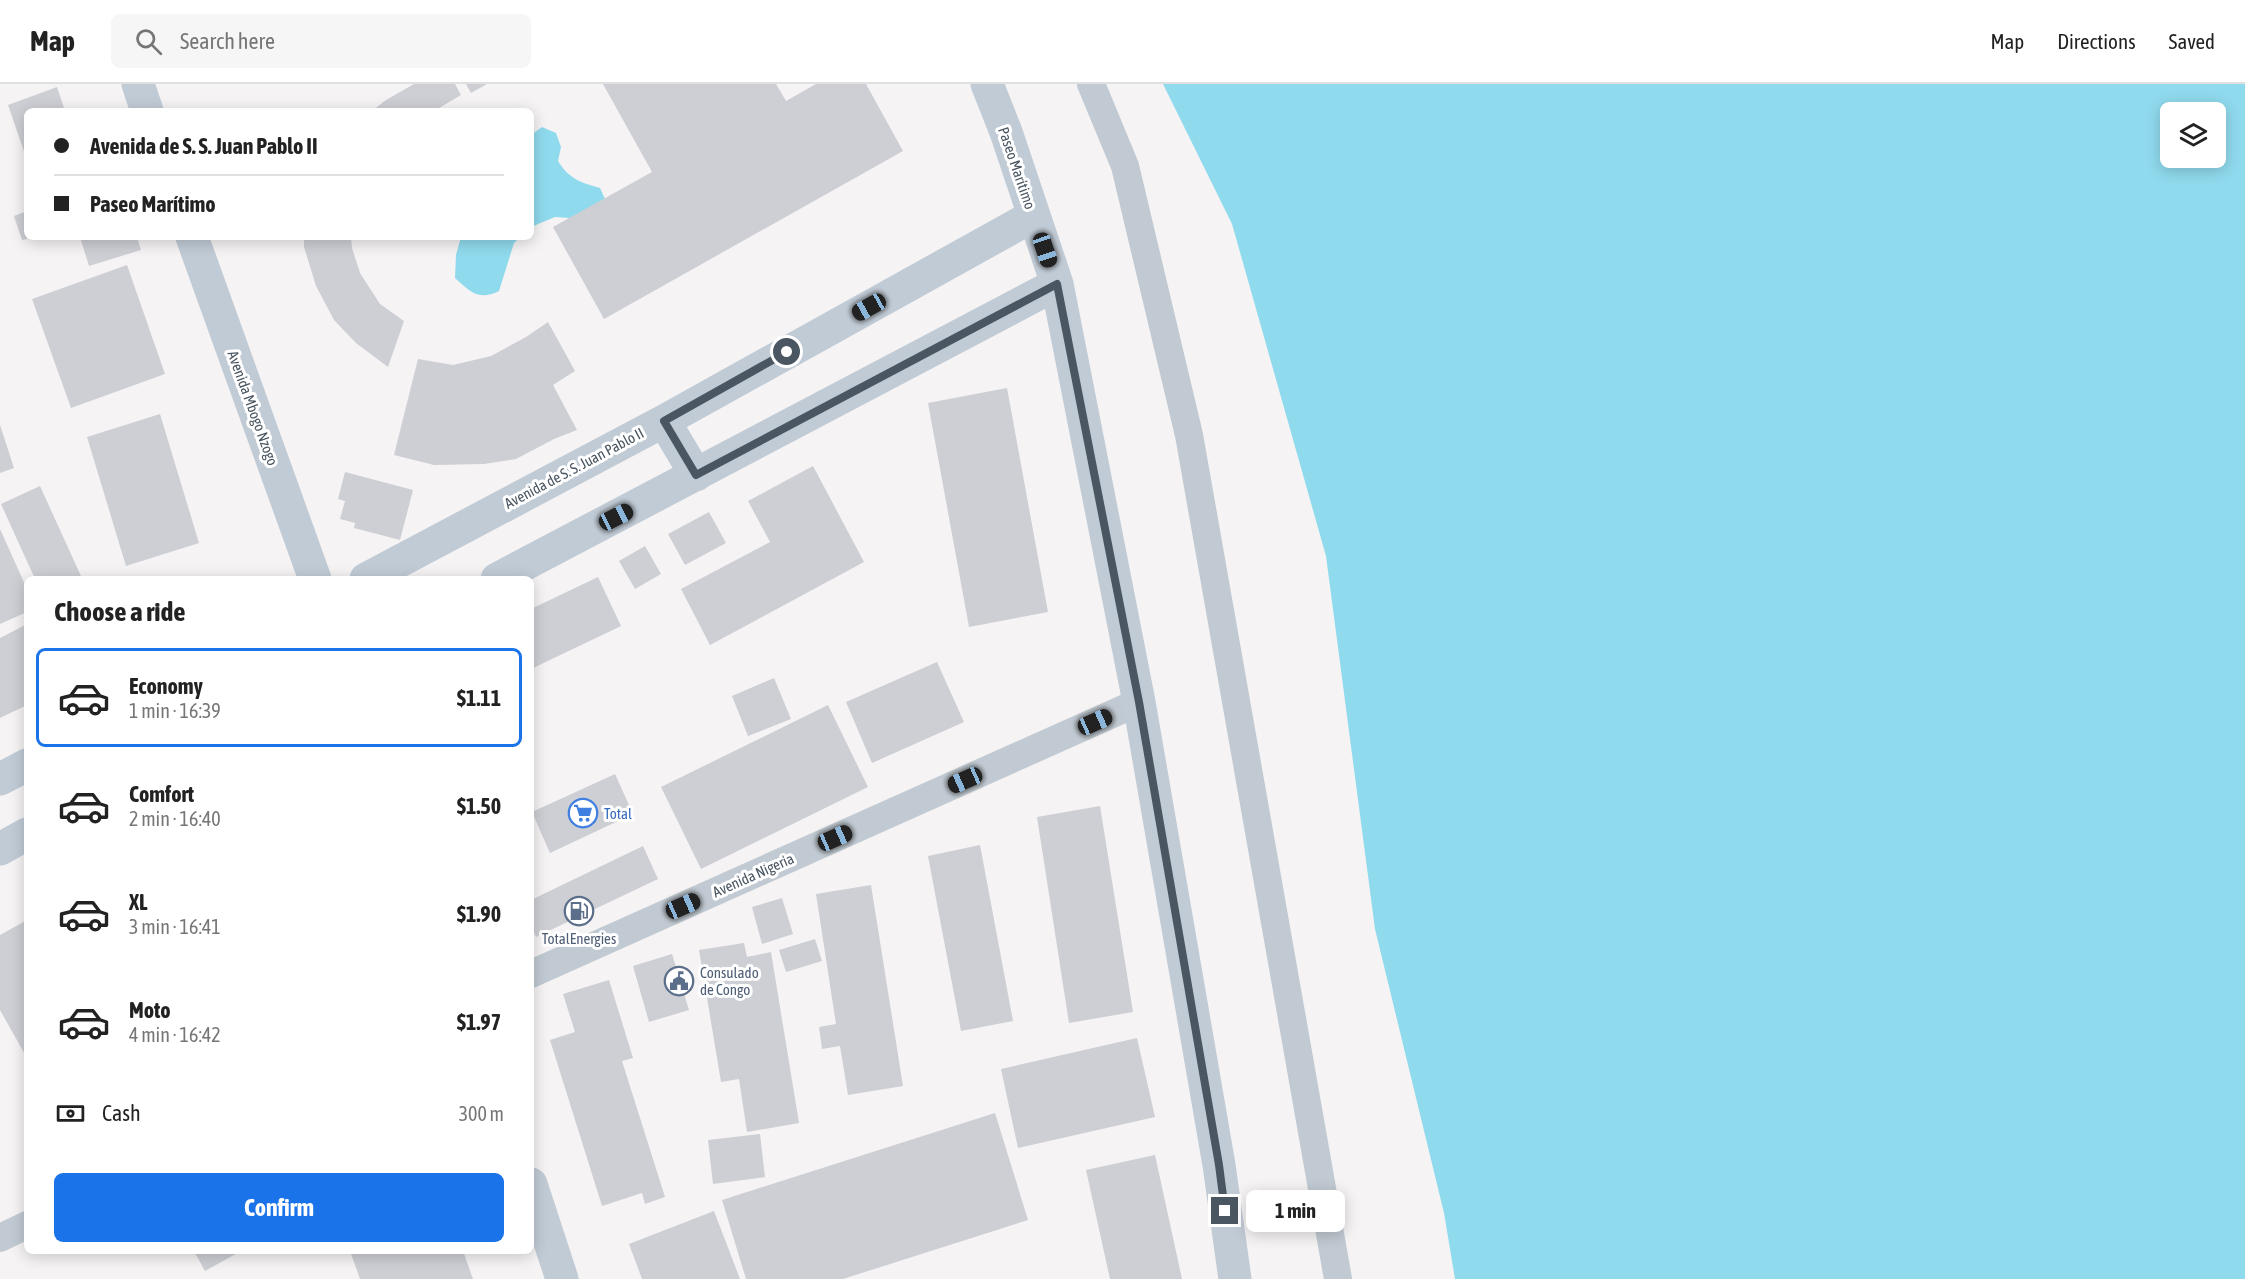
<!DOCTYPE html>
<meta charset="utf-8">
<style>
body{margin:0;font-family:"Asap Condensed",sans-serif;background:#f6f6f6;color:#222;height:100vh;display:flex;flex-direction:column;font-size:22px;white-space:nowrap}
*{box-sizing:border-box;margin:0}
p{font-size:20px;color:#767676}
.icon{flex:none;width:33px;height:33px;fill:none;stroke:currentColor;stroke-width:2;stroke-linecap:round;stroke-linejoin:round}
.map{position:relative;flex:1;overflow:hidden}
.drawer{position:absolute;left:24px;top:492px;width:510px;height:678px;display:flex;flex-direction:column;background:#fff;border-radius:9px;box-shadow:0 3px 15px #0003}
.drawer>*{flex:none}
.banner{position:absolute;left:24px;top:24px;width:510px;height:132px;border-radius:9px;box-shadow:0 3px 15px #0003;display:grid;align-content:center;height:132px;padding:0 30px;background:#fff}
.controls{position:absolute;left:2160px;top:18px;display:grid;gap:12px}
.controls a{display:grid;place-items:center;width:66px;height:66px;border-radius:9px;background:#fff;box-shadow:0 3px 15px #0003;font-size:30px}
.end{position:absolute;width:27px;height:27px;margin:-14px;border:8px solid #4a5661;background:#fff;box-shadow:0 0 0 3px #fff}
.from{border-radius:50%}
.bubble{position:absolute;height:42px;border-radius:9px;background:#fff;box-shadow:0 3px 15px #0003;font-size:20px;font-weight:700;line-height:42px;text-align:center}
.car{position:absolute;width:18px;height:36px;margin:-18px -9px;border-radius:8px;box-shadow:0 0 4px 2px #0007;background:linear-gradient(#222 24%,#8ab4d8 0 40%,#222 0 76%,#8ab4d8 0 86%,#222 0)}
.banner b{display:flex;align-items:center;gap:21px;height:57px;font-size:22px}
.banner b+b{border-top:2px solid #e0e0e0}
.banner i{width:15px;height:15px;background:#222}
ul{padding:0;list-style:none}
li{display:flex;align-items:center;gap:18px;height:99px;margin:0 12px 9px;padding:0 18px;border:3px solid transparent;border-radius:9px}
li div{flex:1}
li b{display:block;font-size:22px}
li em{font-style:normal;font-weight:700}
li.current{border-color:#1a73e8}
li>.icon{width:54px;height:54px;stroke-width:1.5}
h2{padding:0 30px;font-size:27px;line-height:72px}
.pay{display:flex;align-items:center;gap:15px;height:66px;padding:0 30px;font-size:22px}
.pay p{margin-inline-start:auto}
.cta{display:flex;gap:12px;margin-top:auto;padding:12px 30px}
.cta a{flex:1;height:69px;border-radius:9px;background:#1a73e8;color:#fff;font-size:24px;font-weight:700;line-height:69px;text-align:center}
header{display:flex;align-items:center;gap:36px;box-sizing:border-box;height:84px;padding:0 30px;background:#fff;border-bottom:2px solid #e0e0e0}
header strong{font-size:28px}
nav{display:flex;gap:33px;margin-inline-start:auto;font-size:21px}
.search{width:420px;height:54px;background:#f6f6f6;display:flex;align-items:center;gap:15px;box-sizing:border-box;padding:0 21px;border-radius:9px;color:#767676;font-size:22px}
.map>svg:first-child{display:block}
</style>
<header>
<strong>Map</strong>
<div class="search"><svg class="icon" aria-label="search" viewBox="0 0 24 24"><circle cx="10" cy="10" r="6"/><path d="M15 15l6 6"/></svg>Search here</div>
<nav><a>Map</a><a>Directions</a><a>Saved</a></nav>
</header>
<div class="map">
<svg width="2245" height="1195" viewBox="0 0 2245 1195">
<rect width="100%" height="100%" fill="#f5f3f3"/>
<path fill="#90daee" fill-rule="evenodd" d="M 1163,0 L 2245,0 L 2245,1195 L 1455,1195 L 1444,1129 L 1375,845 L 1326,472 L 1232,140 ZM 2216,28 L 2216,74 L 2170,74 L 2170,28 Z
M 542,43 L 556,49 L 561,63 L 558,77 C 568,94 581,99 600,104 L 605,115 L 599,136 L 555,133 L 531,143 L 531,51 Z
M 461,153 L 520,153 L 514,159 L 499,207 C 479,217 470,208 455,194 L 456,171 Z"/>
<path fill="#cdcfd5" d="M 414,0 L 455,0 L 461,11 L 434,27 L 372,27 L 386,16 Z
M 466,0 L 487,0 L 471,9 Z
M 603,0 L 776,0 L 786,17 L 816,0 L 866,0 L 903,67 L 604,235 L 553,143 L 652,88 Z
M 57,3 L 65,27 L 27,27 L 27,76 L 8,21 Z
M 27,127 L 27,155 L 22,156 L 14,132 Z
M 80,153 L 137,153 L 141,166 L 89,182 Z
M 304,153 L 351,153 L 352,164 L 360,189 L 380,220 L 404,237 L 388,283 L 356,259 L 334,236 L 316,202 L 304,163 Z
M 127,181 L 165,290 L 71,324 L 32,215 Z
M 548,238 L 575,287 L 553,301 L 577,346 L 554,355 L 516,375 L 484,380 L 434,381 L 394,371 L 418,275 L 453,281 L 491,272 L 526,253 Z
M 1007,304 L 1048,528 L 969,543 L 928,319 Z
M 160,330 L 199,459 L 126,482 L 87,353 Z
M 0,341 L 14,384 L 0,389 Z
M 813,382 L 864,478 L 710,561 L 681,505 L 770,458 L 748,417 Z
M 345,388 L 413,406 L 400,456 L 354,444 L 355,439 L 340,435 L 345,417 L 338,415 Z
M 40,402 L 81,492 L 75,495 L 35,495 L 1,420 Z
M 709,428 L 726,459 L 685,481 L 668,450 Z
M 0,445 L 27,505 L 27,528 L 0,540 Z
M 645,462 L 661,490 L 635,505 L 619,477 Z
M 598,493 L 621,542 L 531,585 L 531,525 Z
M 27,540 L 27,621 L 0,634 L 0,554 Z
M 937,578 L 964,638 L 872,679 L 846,618 Z
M 774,594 L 791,635 L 748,652 L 732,612 Z
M 828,621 L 868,703 L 701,785 L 661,703 Z
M 615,690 L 633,730 L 550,769 L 532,728 Z
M 1100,722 L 1133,928 L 1069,939 L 1037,733 Z
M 980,761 L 1013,937 L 961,947 L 928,772 Z
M 643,762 L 658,795 L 536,853 L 531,842 L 531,816 Z
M 871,801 L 903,1002 L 848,1011 L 840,962 L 822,965 L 819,943 L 836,940 L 816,810 Z
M 782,814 L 793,850 L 762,860 L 752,823 Z
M 27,836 L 27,974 L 0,926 L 0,851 Z
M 815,855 L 822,877 L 786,888 L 779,866 Z
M 744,859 L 747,873 L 771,868 L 799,1039 L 747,1048 L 739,995 L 721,998 L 699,866 Z
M 672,870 L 689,926 L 649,938 L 633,882 Z
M 609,896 L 633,974 L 622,977 L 665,1113 L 645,1120 L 642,1109 L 602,1122 L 550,956 L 575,948 L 563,910 Z
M 1137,954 L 1155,1033 L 1018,1064 L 1001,985 Z
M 995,1029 L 1028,1136 L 843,1195 L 746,1195 L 722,1116 Z
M 760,1050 L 765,1093 L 713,1100 L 708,1056 Z
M 1155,1071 L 1182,1195 L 1110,1195 L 1086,1086 Z
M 714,1127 L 740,1195 L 642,1195 L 629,1160 Z
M 194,1167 L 241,1167 L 205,1187 Z
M 350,1167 L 463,1167 L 473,1195 L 360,1195 Z"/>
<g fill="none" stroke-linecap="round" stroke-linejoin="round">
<path stroke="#c1cad2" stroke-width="28" d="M 1091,0 L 1125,82 L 1189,351 L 1338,1195
M 531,890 L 1139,618
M 0,1154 L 27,1141"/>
<path stroke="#c1cbd6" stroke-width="33" d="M 138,0 L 147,27
M 987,0 L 1006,48 L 1057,200 L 1139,618 L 1219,1081 L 1235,1195
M 192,153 L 315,495
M 664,337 L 696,391
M 366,495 L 664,337 L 1033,132
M 497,495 L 1057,200
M 0,695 L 27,681
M 0,765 L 27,750
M 531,1100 L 562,1195"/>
</g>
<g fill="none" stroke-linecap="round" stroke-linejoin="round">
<path stroke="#4a5661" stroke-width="8" d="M 787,268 L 664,337 L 696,391 L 1057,200 L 1139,618 L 1219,1081 L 1225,1127"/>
</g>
<defs>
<g id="supermarket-ring" transform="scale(1.5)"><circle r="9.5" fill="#fff" stroke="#3f7fe0" stroke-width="1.5"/><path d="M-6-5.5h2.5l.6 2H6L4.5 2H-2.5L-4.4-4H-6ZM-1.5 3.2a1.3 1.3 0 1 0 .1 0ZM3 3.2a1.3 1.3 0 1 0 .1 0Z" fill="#3f7fe0"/></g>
<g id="fuel-ring" transform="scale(1.5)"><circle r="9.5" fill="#fff" stroke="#5c6f8a" stroke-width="1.5"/><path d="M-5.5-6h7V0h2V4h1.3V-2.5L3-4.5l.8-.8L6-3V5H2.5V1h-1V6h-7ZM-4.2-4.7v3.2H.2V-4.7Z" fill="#5c6f8a"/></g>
<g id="civic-ring" transform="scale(1.5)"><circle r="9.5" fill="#fff" stroke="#5c6f8a" stroke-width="1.5"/><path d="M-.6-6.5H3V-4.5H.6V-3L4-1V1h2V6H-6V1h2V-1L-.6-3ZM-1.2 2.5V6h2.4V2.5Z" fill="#5c6f8a"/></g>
</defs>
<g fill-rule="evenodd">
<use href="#supermarket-ring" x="583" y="729"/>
<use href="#fuel-ring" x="579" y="827"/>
<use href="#civic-ring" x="679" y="897"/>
</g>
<g text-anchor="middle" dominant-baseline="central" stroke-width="6" stroke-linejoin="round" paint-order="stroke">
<g font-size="15" fill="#4a5661" stroke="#fff">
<text transform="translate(1017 84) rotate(71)">Paseo Marítimo</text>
<text transform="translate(253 324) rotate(70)">Avenida Mbogo Nzogo</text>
<text transform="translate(574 384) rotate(-28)">Avenida de S. S. Juan Pablo II</text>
<text transform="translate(753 791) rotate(-24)">Avenida Nigeria</text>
</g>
<g font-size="15" fill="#366cbe" stroke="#fff" text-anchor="start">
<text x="604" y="729">Total</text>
</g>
<g font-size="15" fill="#4e5e75" stroke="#fff">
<text x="579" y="854">TotalEnergies</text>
<text x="700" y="888" text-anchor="start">Consulado<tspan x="700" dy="17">de Congo</tspan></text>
</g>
</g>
</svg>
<div class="controls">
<a><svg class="icon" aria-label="layers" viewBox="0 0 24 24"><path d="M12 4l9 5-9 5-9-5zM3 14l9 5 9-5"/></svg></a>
</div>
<i class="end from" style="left:787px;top:268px"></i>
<i class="end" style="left:1225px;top:1127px"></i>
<div class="bubble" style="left:1246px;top:1106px;width:99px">1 min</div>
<i class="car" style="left:1045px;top:166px;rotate:161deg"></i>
<i class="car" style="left:869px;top:223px;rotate:241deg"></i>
<i class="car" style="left:616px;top:433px;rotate:63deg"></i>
<i class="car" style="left:1095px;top:638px;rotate:66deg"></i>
<i class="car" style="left:965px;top:696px;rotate:246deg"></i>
<i class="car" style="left:835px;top:754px;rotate:66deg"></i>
<i class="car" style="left:683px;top:822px;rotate:66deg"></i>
<div class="banner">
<b><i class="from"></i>Avenida de S. S. Juan Pablo II</b>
<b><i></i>Paseo Marítimo</b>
</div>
<section class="drawer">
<h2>Choose a ride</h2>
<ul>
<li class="current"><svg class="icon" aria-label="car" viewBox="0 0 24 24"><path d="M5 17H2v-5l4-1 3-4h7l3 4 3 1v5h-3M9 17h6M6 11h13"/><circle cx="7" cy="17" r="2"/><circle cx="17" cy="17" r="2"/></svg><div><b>Economy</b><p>1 min · 16:39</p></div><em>$1.11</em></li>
<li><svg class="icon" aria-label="car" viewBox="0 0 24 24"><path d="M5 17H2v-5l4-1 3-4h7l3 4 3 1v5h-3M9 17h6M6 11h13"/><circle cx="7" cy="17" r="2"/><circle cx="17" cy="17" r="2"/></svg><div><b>Comfort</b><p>2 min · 16:40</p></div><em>$1.50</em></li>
<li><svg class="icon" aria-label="car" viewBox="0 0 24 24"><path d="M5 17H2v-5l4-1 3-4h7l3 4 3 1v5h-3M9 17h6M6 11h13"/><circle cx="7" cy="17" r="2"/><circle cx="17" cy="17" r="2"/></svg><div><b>XL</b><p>3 min · 16:41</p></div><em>$1.90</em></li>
<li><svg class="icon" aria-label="car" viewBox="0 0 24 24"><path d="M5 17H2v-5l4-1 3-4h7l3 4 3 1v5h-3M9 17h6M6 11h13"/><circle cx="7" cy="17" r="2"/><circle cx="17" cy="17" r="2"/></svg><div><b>Moto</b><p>4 min · 16:42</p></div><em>$1.97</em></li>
</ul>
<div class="pay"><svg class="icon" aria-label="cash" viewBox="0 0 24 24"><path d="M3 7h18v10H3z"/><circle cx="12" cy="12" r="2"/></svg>Cash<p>300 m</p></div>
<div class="cta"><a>Confirm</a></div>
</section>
</div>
